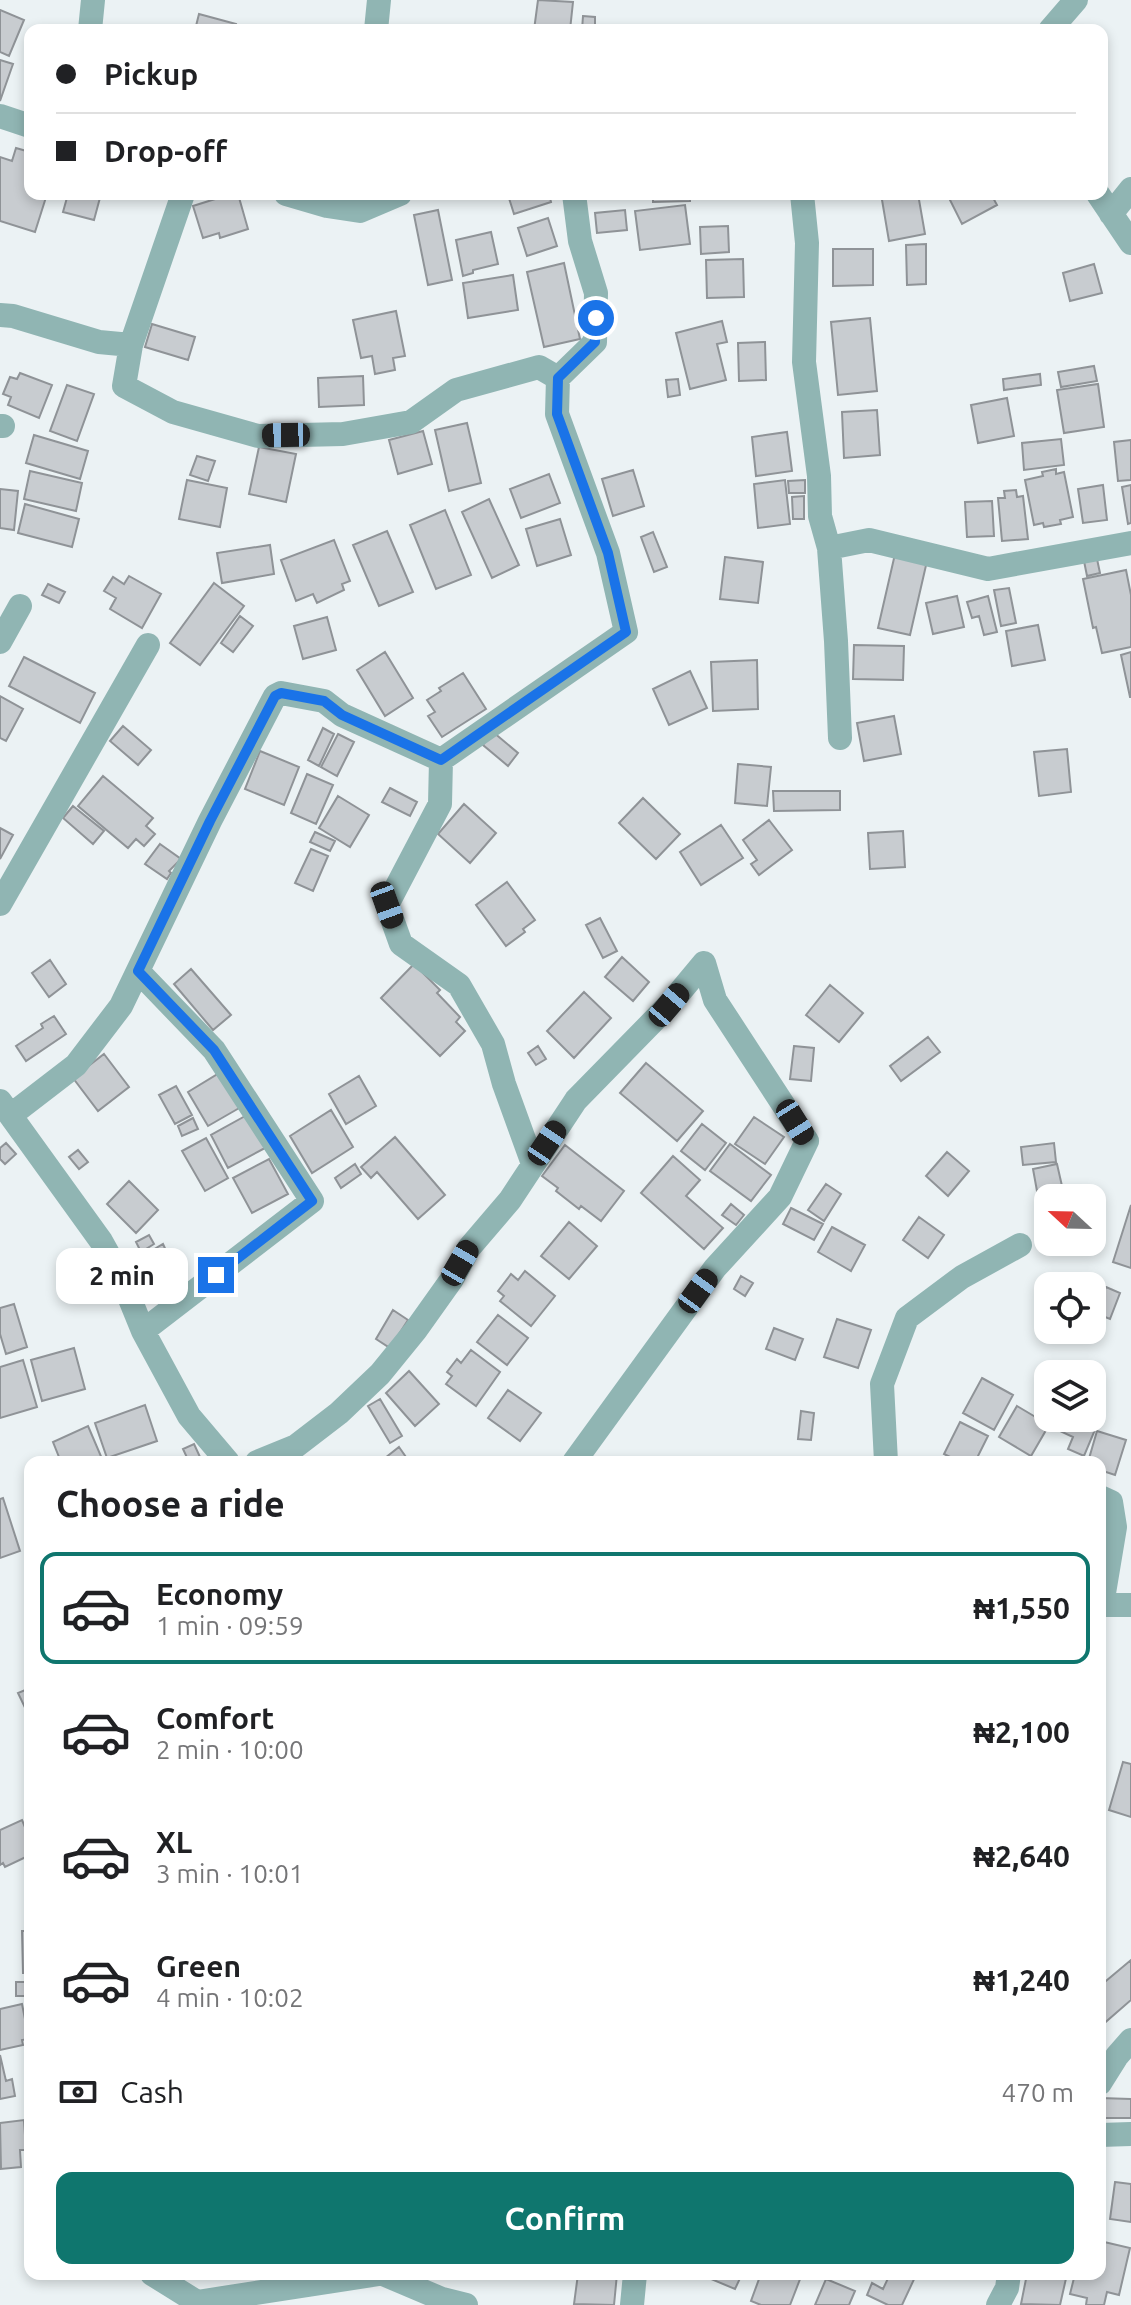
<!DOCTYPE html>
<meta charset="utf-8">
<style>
body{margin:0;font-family:Ubuntu,sans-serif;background:#f2f2f2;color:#202124;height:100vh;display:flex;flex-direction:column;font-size:30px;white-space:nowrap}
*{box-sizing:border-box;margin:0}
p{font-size:26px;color:#757577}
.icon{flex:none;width:44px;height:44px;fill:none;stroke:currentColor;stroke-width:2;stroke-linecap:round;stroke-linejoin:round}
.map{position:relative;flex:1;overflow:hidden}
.drawer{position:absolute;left:24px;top:1456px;width:1082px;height:824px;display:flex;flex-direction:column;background:#fff;border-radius:16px;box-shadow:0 4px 12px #0003}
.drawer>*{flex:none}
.top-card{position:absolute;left:24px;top:24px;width:1084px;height:176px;border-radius:16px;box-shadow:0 4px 12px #0003;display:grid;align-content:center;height:176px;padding:0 32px;background:#fff}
.needle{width:52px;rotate:292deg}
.fabs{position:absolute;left:1034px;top:1184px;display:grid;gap:16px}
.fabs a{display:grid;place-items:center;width:72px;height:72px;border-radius:16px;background:#fff;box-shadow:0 4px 12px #0003;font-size:40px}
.end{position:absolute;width:36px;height:36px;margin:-18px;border:10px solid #1a73e8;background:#fff;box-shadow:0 0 0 4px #fff}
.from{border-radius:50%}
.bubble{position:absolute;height:56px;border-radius:16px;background:#fff;box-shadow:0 4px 12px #0003;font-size:26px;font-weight:700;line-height:56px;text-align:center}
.car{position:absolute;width:24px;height:48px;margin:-24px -12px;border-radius:10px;box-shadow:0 0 6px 2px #0007;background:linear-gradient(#222 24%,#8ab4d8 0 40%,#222 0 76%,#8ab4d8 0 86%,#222 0)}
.top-card b{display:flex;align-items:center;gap:28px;height:76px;font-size:30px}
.top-card b+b{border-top:2px solid #e0e0e0}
.top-card i{width:20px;height:20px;background:#202124}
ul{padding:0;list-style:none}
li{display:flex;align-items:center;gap:24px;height:112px;margin:0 16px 12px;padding:0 16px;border:4px solid transparent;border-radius:16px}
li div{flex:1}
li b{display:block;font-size:30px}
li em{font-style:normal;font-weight:700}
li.active{border-color:#0f766e}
li>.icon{width:72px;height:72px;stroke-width:1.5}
h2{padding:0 32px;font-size:36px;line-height:96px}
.pay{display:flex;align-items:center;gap:20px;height:88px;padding:0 32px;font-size:30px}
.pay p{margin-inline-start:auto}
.button{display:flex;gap:16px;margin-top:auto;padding:16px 32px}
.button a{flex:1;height:92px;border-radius:16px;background:#0f766e;color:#fff;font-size:32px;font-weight:700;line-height:92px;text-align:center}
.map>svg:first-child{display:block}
</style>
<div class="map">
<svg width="1131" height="2305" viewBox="0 0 1131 2305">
<rect width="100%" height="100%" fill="#ebf2f4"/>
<path fill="#c8ccd0" stroke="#8f9397" stroke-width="2" d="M 538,0 L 573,2 L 570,30 L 534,30 Z
M 0,10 L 24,20 L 9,56 L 0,52 Z
M 199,14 L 236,24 L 235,30 L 195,30 Z
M 583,16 L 595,17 L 595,30 L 582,30 Z
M 0,60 L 13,64 L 0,101 Z
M 16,148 L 30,152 L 30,194 L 47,194 L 35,232 L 0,221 L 0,157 L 12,161 Z
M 68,194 L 101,194 L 94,220 L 63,212 Z
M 231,194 L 238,194 L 248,229 L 220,238 L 219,233 L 203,238 L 193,206 Z
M 549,194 L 551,202 L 514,214 L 508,195 Z
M 653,194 L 690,194 L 690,201 L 653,202 Z
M 881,194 L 918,194 L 925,234 L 889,241 Z
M 947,194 L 991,194 L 997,205 L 962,224 Z
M 685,205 L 690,244 L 640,250 L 635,211 Z
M 438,210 L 452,280 L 428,285 L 414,215 Z
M 625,210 L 627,230 L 597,233 L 595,213 Z
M 548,218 L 557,246 L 527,256 L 518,228 Z
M 728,226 L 729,252 L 701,254 L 700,227 Z
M 491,232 L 498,264 L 473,270 L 473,273 L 463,276 L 456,240 Z
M 926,244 L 926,284 L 907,285 L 906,245 Z
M 833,249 L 873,249 L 873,285 L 833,286 Z
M 743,259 L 744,297 L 707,298 L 706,260 Z
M 564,263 L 580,339 L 544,347 L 527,272 Z
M 1094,264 L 1102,293 L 1070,301 L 1063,273 Z
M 513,275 L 518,310 L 468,318 L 463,283 Z
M 396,311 L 405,356 L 393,358 L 395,370 L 375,374 L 372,356 L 361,358 L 353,320 Z
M 870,318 L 877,391 L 838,395 L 831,322 Z
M 722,321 L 727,342 L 717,344 L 726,380 L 690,389 L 676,333 Z
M 152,324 L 195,337 L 188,360 L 145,347 Z
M 765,342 L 766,380 L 739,381 L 738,343 Z
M 1094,366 L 1097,381 L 1061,387 L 1058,372 Z
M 20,373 L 52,385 L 39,418 L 8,405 L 11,397 L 3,394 L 10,377 L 17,379 Z
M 1040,374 L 1041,385 L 1004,390 L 1003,379 Z
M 363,376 L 364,405 L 319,407 L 318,378 Z
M 678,379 L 680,395 L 668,397 L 666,380 Z
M 1098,384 L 1104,427 L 1064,433 L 1057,390 Z
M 67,385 L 94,394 L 77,441 L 50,431 Z
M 1007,398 L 1014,436 L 978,443 L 971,405 Z
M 877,410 L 880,455 L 844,458 L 842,412 Z
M 467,423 L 481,483 L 449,491 L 435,430 Z
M 423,431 L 432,464 L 398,474 L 389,440 Z
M 787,432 L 792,471 L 756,476 L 752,437 Z
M 34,435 L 88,451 L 80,479 L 26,463 Z
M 1061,439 L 1064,465 L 1024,470 L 1022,443 Z
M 1131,440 L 1131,480 L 1118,481 L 1114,442 Z
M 259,447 L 296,454 L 286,502 L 249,494 Z
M 197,456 L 215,461 L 208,481 L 190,475 Z
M 1056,469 L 1056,474 L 1064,472 L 1073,517 L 1060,520 L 1061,524 L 1044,527 L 1043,523 L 1034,525 L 1025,480 L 1043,476 L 1042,472 Z
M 633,470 L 644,506 L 613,516 L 602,479 Z
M 30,471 L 82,483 L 76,511 L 24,499 Z
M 549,474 L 560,503 L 521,518 L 510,489 Z
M 187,480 L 227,488 L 220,527 L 179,519 Z
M 785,480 L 790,524 L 758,528 L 754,484 Z
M 805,480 L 805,493 L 789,493 L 788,481 Z
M 1103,485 L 1107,520 L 1083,523 L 1078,489 Z
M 1131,485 L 1131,523 L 1128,524 L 1122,487 Z
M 0,489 L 18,491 L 14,530 L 0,528 Z
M 1016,490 L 1017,497 L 1023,496 L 1028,539 L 1002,541 L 998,498 L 1005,498 L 1004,491 Z
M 804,496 L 804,519 L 793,519 L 792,497 Z
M 489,499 L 519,565 L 492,578 L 462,512 Z
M 992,501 L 994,536 L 967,537 L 965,502 Z
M 25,504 L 79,519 L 72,547 L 18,533 Z
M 445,510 L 471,575 L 436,589 L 410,525 Z
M 560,519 L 571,555 L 537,566 L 526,529 Z
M 387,531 L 413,592 L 379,606 L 353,545 Z
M 653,532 L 667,567 L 654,572 L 641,537 Z
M 334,540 L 350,581 L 342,584 L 344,590 L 317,603 L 313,594 L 296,601 L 281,560 Z
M 270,545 L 274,574 L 222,583 L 217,553 Z
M 895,554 L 927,561 L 910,635 L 878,628 Z
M 725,557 L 763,562 L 758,603 L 720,599 Z
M 1097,559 L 1100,573 L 1087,576 L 1084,561 Z
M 1126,570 L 1131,595 L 1131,647 L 1102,653 L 1096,627 L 1093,628 L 1083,579 Z
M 129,576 L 161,594 L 142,628 L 110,609 L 116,598 L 104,591 L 113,577 L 124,584 Z
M 214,583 L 244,606 L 200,665 L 170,643 Z
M 48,584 L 65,592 L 59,603 L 42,595 Z
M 1009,588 L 1016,623 L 1001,626 L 994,590 Z
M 957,596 L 964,627 L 933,634 L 926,603 Z
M 988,596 L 997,632 L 984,635 L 979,616 L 972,618 L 967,602 Z
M 240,616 L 253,626 L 233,652 L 221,643 Z
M 327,617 L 336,650 L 303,659 L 294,626 Z
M 1038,625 L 1045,660 L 1012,666 L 1006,631 Z
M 854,645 L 904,646 L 903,680 L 853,679 Z
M 385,652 L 413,698 L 385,716 L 357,670 Z
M 1131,652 L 1131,697 L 1130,697 L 1121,655 Z
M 24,657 L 95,693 L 80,723 L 9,686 Z
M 757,660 L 758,709 L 713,711 L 711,662 Z
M 690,671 L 707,708 L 669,725 L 653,689 Z
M 463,673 L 486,709 L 442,737 L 428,716 L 435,712 L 427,700 L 441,691 L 439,688 Z
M 0,696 L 23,709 L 6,741 L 0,738 Z
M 894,716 L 901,754 L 864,761 L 857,723 Z
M 123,726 L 151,750 L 138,765 L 110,741 Z
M 323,728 L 334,734 L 319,766 L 308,760 Z
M 493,732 L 518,753 L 508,766 L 483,745 Z
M 338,734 L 354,742 L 337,776 L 321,767 Z
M 1067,749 L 1071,792 L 1039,796 L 1034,752 Z
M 260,751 L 299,767 L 284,805 L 245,789 Z
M 738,764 L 771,767 L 767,806 L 735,803 Z
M 307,774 L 333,785 L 316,824 L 291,813 Z
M 103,776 L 153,818 L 146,826 L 155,834 L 144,846 L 136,839 L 128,848 L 78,806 Z
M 390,788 L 417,802 L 410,816 L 382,802 Z
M 773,791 L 840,791 L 840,810 L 774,811 Z
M 338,796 L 369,815 L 350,847 L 319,828 Z
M 643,798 L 680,834 L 656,859 L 619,823 Z
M 464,804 L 496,833 L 470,863 L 438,834 Z
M 73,806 L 104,831 L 93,844 L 63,818 Z
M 769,820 L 792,850 L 759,875 L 751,864 L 757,860 L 743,840 Z
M 721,825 L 743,858 L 701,885 L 680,852 Z
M 0,828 L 13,835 L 0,859 Z
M 903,831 L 905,867 L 870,869 L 868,833 Z
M 315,832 L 335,841 L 330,851 L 310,842 Z
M 160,844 L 181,859 L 169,871 L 171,873 L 167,879 L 145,864 Z
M 311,849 L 328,856 L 313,891 L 295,883 Z
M 507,882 L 535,920 L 523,929 L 525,932 L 506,946 L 476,905 Z
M 600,918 L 617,951 L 603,958 L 586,925 Z
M 622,957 L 649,982 L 633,1001 L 605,977 Z
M 50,960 L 66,984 L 49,997 L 32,973 Z
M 414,964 L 440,990 L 437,993 L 460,1017 L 456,1022 L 465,1031 L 440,1056 L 381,998 Z
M 191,969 L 231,1015 L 213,1030 L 174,984 Z
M 830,985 L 863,1013 L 839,1042 L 806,1015 Z
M 584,992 L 611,1018 L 574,1058 L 547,1031 Z
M 54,1016 L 66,1034 L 26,1061 L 16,1046 L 43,1028 L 41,1024 Z
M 928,1037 L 940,1052 L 901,1081 L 890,1066 Z
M 538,1046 L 546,1059 L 536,1065 L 528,1053 Z
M 794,1046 L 814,1048 L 811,1081 L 790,1079 Z
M 104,1054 L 129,1087 L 98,1111 L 73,1078 Z
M 646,1063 L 703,1111 L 677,1141 L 620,1093 Z
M 221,1072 L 241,1107 L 208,1126 L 188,1092 Z
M 359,1076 L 376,1106 L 346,1124 L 329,1094 Z
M 176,1086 L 192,1115 L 175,1124 L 159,1095 Z
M 331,1110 L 353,1147 L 312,1173 L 290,1136 Z
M 247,1115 L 265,1148 L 228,1168 L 211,1135 Z
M 754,1117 L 784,1137 L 765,1164 L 735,1144 Z
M 193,1118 L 198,1129 L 182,1136 L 178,1126 Z
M 702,1124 L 726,1143 L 705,1170 L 681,1151 Z
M 395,1137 L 445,1195 L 418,1219 L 377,1172 L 371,1178 L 361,1167 Z
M 206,1138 L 228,1178 L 205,1191 L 182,1151 Z
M 6,1143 L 16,1154 L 5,1164 L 0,1159 L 0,1148 Z
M 1054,1143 L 1056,1162 L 1023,1165 L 1021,1147 Z
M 730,1144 L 771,1175 L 751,1201 L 710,1171 Z
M 565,1145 L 624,1191 L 601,1221 L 581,1206 L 579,1209 L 556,1191 L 558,1188 L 542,1176 Z
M 78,1150 L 88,1162 L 79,1169 L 69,1157 Z
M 947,1152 L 969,1171 L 948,1196 L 926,1176 Z
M 673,1156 L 700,1180 L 686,1196 L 723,1228 L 704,1249 L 641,1193 Z
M 269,1159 L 288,1194 L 252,1213 L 233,1178 Z
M 355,1164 L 361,1174 L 341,1188 L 335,1178 Z
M 1057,1164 L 1062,1186 L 1037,1191 L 1033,1169 Z
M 129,1181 L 158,1210 L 136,1233 L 107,1204 Z
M 826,1184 L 841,1194 L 824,1221 L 808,1210 Z
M 731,1204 L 744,1215 L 736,1225 L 722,1215 Z
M 1131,1205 L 1131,1268 L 1113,1262 Z
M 791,1208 L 823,1224 L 814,1240 L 783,1224 Z
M 919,1217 L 944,1235 L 928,1258 L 903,1240 Z
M 569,1222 L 597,1246 L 569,1279 L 541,1256 Z
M 832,1227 L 865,1245 L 851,1271 L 818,1252 Z
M 149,1235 L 154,1244 L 141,1252 L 136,1242 Z
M 163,1244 L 169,1257 L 158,1263 L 151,1251 Z
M 525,1271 L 555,1296 L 531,1326 L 500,1301 L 504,1296 L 498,1291 L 511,1274 L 518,1280 Z
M 741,1276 L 753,1283 L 745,1296 L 734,1289 Z
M 1089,1279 L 1104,1285 L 1092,1314 L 1092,1286 L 1086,1286 Z
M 1106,1287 L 1120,1293 L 1110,1319 L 1095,1313 Z
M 14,1304 L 27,1347 L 6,1354 L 0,1334 L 0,1308 Z
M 393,1310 L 408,1320 L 390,1348 L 376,1339 Z
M 498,1315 L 528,1338 L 507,1365 L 477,1342 Z
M 837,1319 L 871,1330 L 858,1368 L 824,1357 Z
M 774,1328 L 803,1339 L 795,1360 L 766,1349 Z
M 74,1348 L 85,1389 L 42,1401 L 31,1360 Z
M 471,1350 L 500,1372 L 476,1406 L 446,1384 L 452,1376 L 447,1372 L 457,1359 L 461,1363 Z
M 23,1360 L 37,1407 L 0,1418 L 0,1367 Z
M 409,1371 L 439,1404 L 415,1426 L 386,1393 Z
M 982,1378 L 1013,1395 L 994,1430 L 963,1413 Z
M 508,1390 L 541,1413 L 520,1441 L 488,1418 Z
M 380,1399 L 402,1436 L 390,1443 L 368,1406 Z
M 145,1405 L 157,1441 L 107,1458 L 95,1423 Z
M 1017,1406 L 1049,1425 L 1031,1456 L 999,1437 Z
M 1092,1409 L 1102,1413 L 1084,1456 L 1068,1449 L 1073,1437 L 1060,1431 L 1065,1418 L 1092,1418 Z
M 801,1411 L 814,1413 L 811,1440 L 798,1439 Z
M 960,1422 L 988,1436 L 975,1462 L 960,1462 L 944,1454 Z
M 88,1426 L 103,1461 L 61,1462 L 53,1442 Z
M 1097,1431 L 1126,1440 L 1115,1475 L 1100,1470 L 1100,1462 L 1088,1462 Z
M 194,1444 L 200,1457 L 189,1462 L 183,1449 Z
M 399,1447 L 408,1460 L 405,1462 L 380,1462 Z
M 3,1498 L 20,1551 L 0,1558 L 0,1499 Z
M 30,1688 L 30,1718 L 18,1693 Z
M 1123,1762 L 1131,1764 L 1131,1817 L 1109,1810 Z
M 22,1820 L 30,1839 L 28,1856 L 5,1867 L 3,1863 L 0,1865 L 0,1830 Z
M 22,1931 L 30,1931 L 30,1973 L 23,1973 Z
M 1131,1960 L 1131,2000 L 1101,2026 L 1100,1986 Z
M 25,1975 L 30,1975 L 30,2003 L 25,2003 L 25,1996 L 16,1996 L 16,1982 L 25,1982 Z
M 22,2004 L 29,2039 L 22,2040 L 23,2045 L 0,2050 L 0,2009 Z
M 0,2055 L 6,2081 L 12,2079 L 15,2096 L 0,2099 Z
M 1100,2098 L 1131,2099 L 1131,2118 L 1100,2118 Z
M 24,2120 L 26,2150 L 20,2150 L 21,2167 L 1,2169 L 0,2123 Z
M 1115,2182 L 1131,2184 L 1131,2222 L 1110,2219 Z
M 1100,2241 L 1130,2248 L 1119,2295 L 1107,2292 L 1104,2305 L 1086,2305 L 1087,2298 L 1070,2294 L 1075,2274 L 1100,2274 Z
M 578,2274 L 617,2274 L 614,2305 L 574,2304 Z
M 705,2274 L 742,2274 L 735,2289 L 704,2276 Z
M 753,2274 L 802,2274 L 790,2305 L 761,2305 L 751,2301 L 759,2279 L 752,2276 Z
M 890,2274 L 916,2275 L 902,2305 L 888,2305 L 867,2295 L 872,2283 L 883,2289 Z
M 1027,2274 L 1067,2274 L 1060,2305 L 1021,2304 Z
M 826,2279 L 855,2291 L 849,2305 L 815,2305 Z"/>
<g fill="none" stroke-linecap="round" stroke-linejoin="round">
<path stroke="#90b5b3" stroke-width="24" d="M 90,30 L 93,0
M 376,30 L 379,0
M 1050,30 L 1076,0
M 0,116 L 30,126
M 286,194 L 327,206 L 360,211 L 400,194
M 802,194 L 807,243 L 804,362 L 819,476 L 820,516 L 829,548 L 869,540 L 988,569 L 1131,543
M 1098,194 L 1131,243
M 1111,214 L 1131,189
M 0,315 L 13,316 L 99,342 L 131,345 L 183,194
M 131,345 L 124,386 L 173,412 L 258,436 L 343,434 L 411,422 L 456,390 L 539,367 L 558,378
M 0,426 L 3,426
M 829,548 L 836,641 L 840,738
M 0,642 L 20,606
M 441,760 L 440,804 L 387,905 L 401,944 L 459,985 L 493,1044 L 504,1084 L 533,1164
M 0,904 L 148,645
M 138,971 L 214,1050 L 312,1201 L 143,1331
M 0,1101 L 101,1241 L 121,1277 L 143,1331 L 189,1416 L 228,1462
M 11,1115 L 76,1065 L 121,1006 L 210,821 L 275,696 L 281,693 L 324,701 L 342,715 L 441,760 L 626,632 L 608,553 L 557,414 L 558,378 L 595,342 L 596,293 L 580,241 L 574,194
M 257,1462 L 296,1446 L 339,1413 L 380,1374 L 415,1331 L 452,1279 L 469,1248 L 510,1200 L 576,1100 L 669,1005 L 704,963 L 715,1000 L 807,1141 L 780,1197 L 715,1268 L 574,1462
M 886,1462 L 882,1384 L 907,1318 L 962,1277 L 1020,1245
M 1100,1497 L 1111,1502 L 1115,1527 L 1102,1605
M 1100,1605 L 1131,1605
M 1100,2083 L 1117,2056 L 1131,2040
M 1100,2135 L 1131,2134
M 152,2274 L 197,2302
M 383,2274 L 442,2299 L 466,2305
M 194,2305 L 197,2302 L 379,2274
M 632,2305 L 635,2274
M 998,2305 L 1007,2288 L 1009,2274"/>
</g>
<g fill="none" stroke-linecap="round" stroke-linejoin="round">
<path stroke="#1a73e8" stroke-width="10" d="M 216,1275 L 312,1201 L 214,1050 L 138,971 L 210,821 L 275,696 L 281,693 L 324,701 L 342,715 L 441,760 L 626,632 L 608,553 L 557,414 L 558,378 L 595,342 L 596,318"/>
</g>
</svg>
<div class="fabs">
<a><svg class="needle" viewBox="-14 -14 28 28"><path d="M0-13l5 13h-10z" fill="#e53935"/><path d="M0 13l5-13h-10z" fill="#757577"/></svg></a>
<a><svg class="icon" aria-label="locate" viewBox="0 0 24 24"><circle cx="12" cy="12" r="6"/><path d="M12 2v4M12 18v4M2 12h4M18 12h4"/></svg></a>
<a><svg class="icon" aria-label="layers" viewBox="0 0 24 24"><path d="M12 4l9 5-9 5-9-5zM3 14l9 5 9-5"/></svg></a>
</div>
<i class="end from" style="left:596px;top:318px"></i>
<i class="end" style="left:216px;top:1275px"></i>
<div class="bubble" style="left:56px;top:1248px;width:132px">2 min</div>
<i class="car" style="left:286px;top:435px;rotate:269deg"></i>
<i class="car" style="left:387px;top:905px;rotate:160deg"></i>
<i class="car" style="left:669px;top:1005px;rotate:40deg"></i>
<i class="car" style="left:795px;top:1122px;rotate:148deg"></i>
<i class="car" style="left:547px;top:1143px;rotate:34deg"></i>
<i class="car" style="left:460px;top:1263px;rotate:30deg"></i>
<i class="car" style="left:698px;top:1291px;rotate:36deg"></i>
<div class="top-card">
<b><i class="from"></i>Pickup</b>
<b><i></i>Drop-off</b>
</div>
<section class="drawer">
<h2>Choose a ride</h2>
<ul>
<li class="active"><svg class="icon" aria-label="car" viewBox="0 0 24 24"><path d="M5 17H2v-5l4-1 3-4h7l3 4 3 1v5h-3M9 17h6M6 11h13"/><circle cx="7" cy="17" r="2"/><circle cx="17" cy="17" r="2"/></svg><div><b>Economy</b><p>1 min · 09:59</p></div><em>₦1,550</em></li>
<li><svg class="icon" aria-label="car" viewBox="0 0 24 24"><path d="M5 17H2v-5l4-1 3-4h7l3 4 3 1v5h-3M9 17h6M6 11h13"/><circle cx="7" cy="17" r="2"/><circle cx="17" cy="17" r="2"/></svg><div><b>Comfort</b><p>2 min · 10:00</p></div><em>₦2,100</em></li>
<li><svg class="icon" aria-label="car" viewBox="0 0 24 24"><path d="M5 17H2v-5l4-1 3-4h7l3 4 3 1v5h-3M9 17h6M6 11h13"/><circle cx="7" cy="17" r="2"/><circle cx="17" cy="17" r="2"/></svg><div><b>XL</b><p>3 min · 10:01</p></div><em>₦2,640</em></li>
<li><svg class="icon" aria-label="car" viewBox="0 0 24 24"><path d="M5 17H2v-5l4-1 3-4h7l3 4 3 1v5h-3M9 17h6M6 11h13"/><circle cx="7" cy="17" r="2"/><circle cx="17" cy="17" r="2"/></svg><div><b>Green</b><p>4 min · 10:02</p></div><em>₦1,240</em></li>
</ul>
<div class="pay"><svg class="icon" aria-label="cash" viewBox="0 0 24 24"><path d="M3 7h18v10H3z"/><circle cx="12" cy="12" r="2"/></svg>Cash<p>470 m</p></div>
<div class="button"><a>Confirm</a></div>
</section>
</div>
